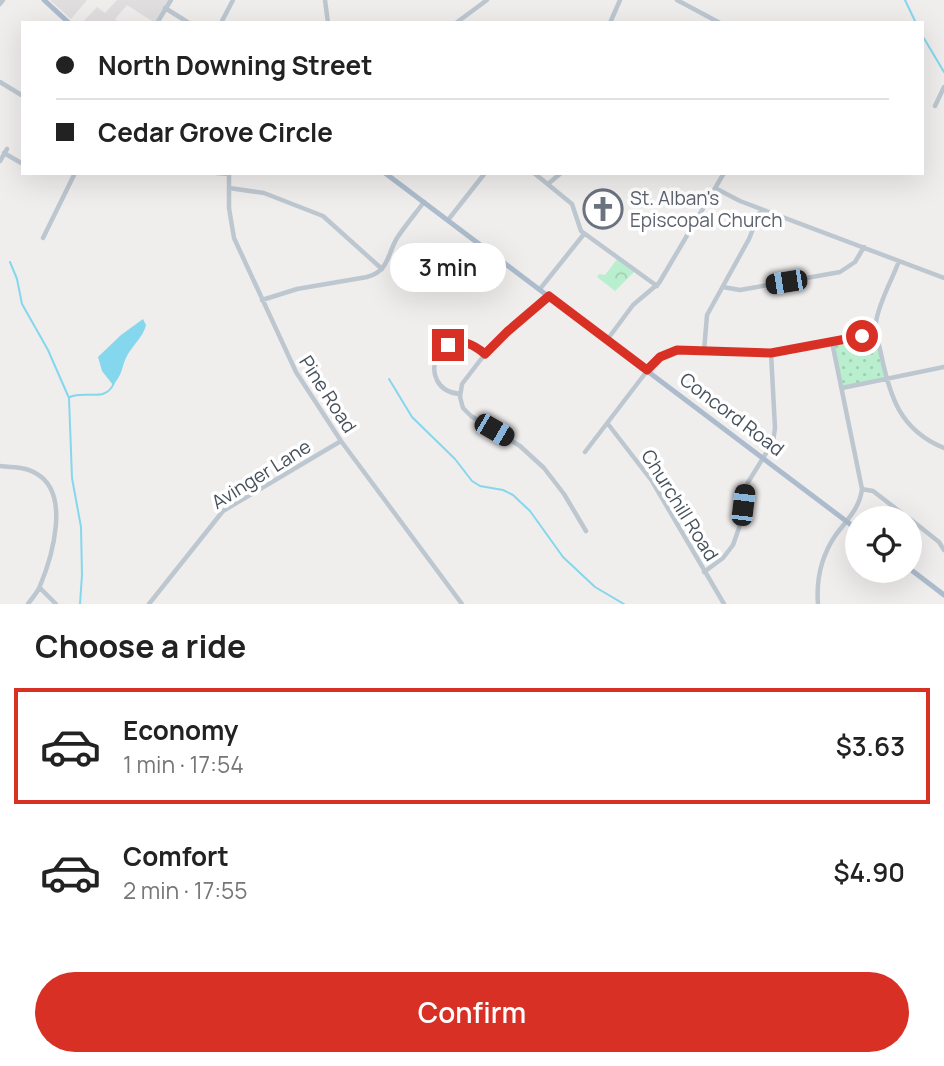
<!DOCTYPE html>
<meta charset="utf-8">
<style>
body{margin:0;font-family:Manrope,sans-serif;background:#f2f2f2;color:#222;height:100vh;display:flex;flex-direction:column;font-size:26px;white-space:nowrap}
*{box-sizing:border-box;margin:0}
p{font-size:23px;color:#767676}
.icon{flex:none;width:38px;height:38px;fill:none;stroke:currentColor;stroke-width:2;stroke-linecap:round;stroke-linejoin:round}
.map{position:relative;height:604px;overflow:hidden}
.details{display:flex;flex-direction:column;background:#fff;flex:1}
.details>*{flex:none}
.hud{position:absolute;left:21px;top:21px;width:903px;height:154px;border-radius:0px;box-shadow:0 7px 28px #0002;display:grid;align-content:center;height:154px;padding:0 35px;background:#fff}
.tools{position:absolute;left:845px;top:506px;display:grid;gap:14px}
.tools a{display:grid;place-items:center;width:77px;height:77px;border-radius:50%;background:#fff;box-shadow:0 7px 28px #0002;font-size:35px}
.end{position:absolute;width:32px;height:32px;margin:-16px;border:9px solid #d93025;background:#fff;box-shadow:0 0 0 4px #fff}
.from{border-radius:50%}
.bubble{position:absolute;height:49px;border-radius:24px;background:#fff;box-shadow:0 7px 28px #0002;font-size:23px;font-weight:600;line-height:49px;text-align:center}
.car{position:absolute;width:21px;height:42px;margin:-21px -10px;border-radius:9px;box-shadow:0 0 5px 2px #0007;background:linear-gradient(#222 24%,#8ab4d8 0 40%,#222 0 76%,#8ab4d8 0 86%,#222 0)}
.hud b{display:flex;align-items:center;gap:24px;height:66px;font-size:26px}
.hud b+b{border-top:2px solid #e0e0e0}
.hud i{width:18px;height:18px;background:#222}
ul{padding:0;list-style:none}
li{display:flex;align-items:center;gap:21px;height:116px;margin:0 14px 10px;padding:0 21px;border:4px solid transparent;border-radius:0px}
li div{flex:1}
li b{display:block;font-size:26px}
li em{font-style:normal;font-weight:600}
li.active{border-color:#d93025}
li>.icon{width:63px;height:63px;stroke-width:1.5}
h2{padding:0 35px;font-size:32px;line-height:84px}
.cta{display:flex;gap:14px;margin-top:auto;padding:14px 35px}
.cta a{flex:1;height:80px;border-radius:42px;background:#d93025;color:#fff;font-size:28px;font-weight:600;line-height:80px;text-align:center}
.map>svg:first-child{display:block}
</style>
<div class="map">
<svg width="944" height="604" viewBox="0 0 944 604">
<defs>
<pattern id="grass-dots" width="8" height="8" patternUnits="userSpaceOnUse" patternTransform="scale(1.75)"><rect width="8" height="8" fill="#b9efce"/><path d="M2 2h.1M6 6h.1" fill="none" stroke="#a0cfb3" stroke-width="1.8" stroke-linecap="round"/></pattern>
<pattern id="park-crowns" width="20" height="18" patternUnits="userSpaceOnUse" patternTransform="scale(1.75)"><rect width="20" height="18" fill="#b9efce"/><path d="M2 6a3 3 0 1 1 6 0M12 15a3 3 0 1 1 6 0" fill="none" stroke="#a0cfb3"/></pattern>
</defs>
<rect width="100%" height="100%" fill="#f0eded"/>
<path fill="#e1dedf" d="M 50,0 L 87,0 L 71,19 Z
M 117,0 L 170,0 L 155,23 L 127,5 L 115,19 L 119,23 L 82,23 L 97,7 L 105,13 Z"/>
<path fill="url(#grass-dots)" d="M 876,333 L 886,378 L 842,387 L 833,342 Z"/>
<path fill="url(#park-crowns)" d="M 618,258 L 635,271 L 615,291 L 597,277 L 599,274 L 605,275 Z"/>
<path fill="#85d7ed" d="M 143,319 L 146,325 C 143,337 134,344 128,354 C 121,366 124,373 113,385 L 102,371 L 98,357 L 121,335 Z"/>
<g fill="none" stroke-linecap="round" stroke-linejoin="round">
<path stroke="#85d7ed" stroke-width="2" d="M 905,0 L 916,23
M 922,35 L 944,72
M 10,262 L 17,279 L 22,304 L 48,350 L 69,398 L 72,478 L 81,527 L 82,575 L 80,604
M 389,379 L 412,417 L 455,459 L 472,481 L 480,486 L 503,490 L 513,495 L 530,511 L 563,557 L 595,587 L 624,604
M 70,397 C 85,390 106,403 114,383"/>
<path stroke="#bdc7d0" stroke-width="4.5" d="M 325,0 L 328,23
M 677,0 L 720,23
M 0,4 L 3,0
M 165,8 L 189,23
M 157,23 L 171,0
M 221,23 L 233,0
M 456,23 L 487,0
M 610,23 L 620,0
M 0,82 L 23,96
M 935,106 L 944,87
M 4,153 L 23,164
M 0,161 L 7,149
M 217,173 L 229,174
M 229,173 L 229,208 L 234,238 L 296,372 L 341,441 L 462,604
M 534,173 L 572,204 L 581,231 L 657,286
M 548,184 L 561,173
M 229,188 L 264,193 L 323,216 L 382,269
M 715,188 L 740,201 L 944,278
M 448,220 L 485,173
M 43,238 L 75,173
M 899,261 C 892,280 879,302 876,322 C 875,332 879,344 881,354 C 890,397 900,430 944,448
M 723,287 L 740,290 L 840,272 L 855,262 L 864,247
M 540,289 L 584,234
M 549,296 L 507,331 L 485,354 L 462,384 L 460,397 L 463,408 L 471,416 L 520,446 L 544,468 L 564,494 L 586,531
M 262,300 L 297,289 L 367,277 C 389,271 387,255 397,238 C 405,226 415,214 424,202
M 607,340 L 633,305 L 659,283 L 724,173
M 704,351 L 707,315 L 749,239 L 761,209
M 842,388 L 944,367
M 460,394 C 413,390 436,315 485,354
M 608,424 L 652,481 L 724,604
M 585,452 L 647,371 L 665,354 L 684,350 L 771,353 L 877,333
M 0,466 C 12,467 27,467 37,474 C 71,494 52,557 40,586 C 38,592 32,598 28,604
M 862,489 L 873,491 L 908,518
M 910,519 L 939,542 L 944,550
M 704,572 L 723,558 L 733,545 L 739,528 L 747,484 L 773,442 L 775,428 L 771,353
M 40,588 L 56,604
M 149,604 L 223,511 L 341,441
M 818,604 C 816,579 821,557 835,536 C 846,521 860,508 862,489 L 832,342"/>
<path stroke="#acbccd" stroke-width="5" d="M 44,0 L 69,23
M 385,173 L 858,530
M 910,569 L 944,595"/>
</g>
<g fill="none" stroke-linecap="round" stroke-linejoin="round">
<path stroke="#d93025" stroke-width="9" d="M 448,345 C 463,339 473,344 485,354 L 508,331 L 549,296 L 647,370 L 660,357 L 677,350 L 771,353 L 862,336"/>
</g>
<defs>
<g id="church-ring" transform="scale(2.0125)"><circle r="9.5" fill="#fff" stroke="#6b7280" stroke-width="1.5"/><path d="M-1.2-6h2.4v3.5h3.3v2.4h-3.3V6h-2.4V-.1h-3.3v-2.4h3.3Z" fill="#6b7280"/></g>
</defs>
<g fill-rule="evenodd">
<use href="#church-ring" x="603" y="209"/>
</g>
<g text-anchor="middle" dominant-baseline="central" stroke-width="7" stroke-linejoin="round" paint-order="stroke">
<g font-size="19" fill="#5b616d" stroke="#fff" text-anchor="start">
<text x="630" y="198">St. Alban's<tspan x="630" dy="22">Episcopal Church</tspan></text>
</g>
<g font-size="19" fill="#45505b" stroke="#fff">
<text transform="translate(328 394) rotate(57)">Pine Road</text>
<text transform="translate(732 414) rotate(37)">Concord Road</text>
<text transform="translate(261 474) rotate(-32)">Avinger Lane</text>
<text transform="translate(680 505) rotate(58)">Churchill Road</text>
</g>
</g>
</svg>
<div class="tools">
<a><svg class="icon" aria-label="locate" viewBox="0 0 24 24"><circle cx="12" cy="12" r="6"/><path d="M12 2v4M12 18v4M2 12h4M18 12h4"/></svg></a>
</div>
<i class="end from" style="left:862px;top:336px"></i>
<i class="end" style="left:448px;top:345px"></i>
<div class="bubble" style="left:390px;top:243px;width:116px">3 min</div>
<i class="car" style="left:786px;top:282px;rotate:261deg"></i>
<i class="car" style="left:494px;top:430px;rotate:120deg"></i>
<i class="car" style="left:743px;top:505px;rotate:7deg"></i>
<div class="hud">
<b><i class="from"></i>North Downing Street</b>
<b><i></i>Cedar Grove Circle</b>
</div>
</div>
<section class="details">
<h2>Choose a ride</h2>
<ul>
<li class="active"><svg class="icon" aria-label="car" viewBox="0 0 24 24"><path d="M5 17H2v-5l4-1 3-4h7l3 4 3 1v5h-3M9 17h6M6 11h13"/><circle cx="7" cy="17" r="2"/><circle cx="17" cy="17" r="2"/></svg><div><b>Economy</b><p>1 min · 17:54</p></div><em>$3.63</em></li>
<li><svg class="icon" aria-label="car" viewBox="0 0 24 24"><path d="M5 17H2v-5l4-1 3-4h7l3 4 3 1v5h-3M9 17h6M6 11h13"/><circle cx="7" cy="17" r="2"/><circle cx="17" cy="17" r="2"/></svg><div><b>Comfort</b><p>2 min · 17:55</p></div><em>$4.90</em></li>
</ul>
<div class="cta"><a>Confirm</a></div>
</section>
